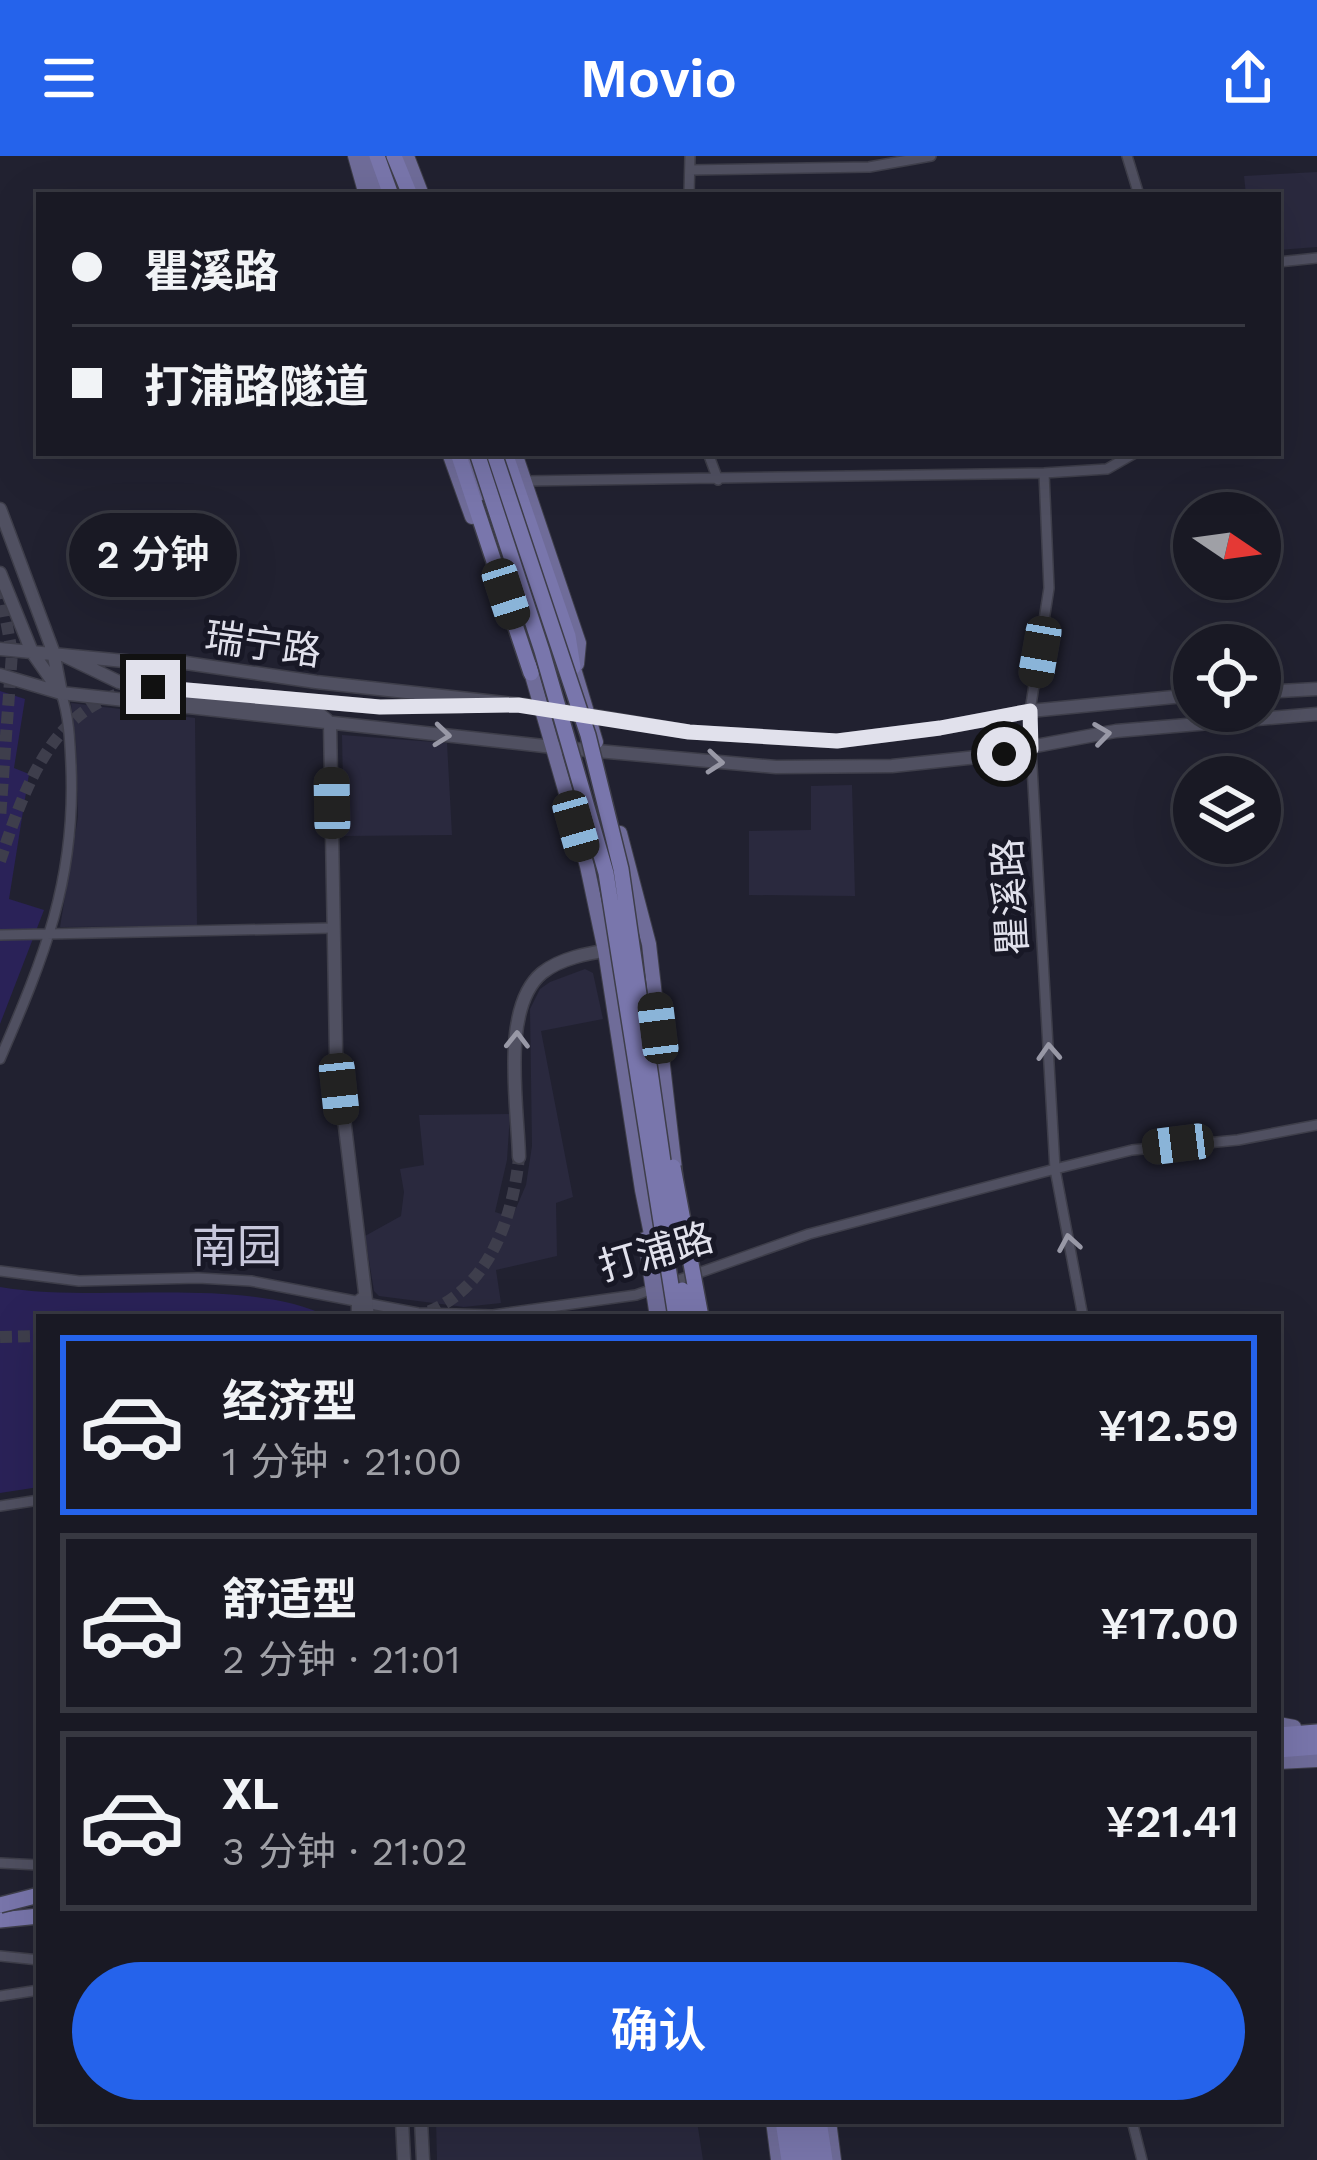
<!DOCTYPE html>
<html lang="zh">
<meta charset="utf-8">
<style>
body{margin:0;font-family:"Work Sans","Noto Sans SC",sans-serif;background:#22222c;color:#f1f3f6;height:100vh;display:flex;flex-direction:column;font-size:45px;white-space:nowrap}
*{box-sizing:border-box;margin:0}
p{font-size:39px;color:#9fa0a6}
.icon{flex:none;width:66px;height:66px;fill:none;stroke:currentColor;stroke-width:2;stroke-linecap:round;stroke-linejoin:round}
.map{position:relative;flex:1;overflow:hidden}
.panel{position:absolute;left:36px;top:1158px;width:1245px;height:810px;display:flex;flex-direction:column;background:#191924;border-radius:0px;box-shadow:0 12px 48px #0002,0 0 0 3px #373841}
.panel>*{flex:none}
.banner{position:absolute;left:36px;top:36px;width:1245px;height:264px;border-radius:0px;box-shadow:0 12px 48px #0002,0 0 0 3px #373841;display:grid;align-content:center;height:264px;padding:0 36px;background:#191924}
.needle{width:78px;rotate:103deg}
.controls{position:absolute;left:1173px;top:336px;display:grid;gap:24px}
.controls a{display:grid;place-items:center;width:108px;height:108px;border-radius:50%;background:#191924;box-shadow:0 12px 48px #0002,0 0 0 3px #373841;font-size:60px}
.end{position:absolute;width:54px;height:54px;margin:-27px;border:15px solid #e1e1ec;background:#111;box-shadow:0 0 0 6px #111}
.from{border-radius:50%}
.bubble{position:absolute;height:84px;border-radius:42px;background:#191924;box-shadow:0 12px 48px #0002,0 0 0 3px #373841;font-size:39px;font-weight:600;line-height:84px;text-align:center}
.car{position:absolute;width:36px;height:72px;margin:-36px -18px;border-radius:15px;box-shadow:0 0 9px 3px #0007;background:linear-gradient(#222 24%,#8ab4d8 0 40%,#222 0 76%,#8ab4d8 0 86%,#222 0)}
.banner b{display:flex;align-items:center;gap:42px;height:114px;font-size:45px}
.banner b+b{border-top:3px solid #373841}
.banner i{width:30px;height:30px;background:#f1f3f6}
ul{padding:21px 0 0;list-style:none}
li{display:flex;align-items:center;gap:36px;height:180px;margin:0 24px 18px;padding:0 12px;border:6px solid #373841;border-radius:0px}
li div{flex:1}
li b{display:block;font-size:45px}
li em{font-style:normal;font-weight:600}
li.selected{border-color:#2563eb}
li>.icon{width:108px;height:108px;stroke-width:1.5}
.primary-button{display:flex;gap:24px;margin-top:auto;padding:24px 36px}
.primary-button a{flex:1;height:138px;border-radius:72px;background:#2563eb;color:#fff;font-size:48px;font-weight:600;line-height:138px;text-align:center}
header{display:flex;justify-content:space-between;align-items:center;height:156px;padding:0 36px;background:#2563eb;color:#fff;font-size:54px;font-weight:600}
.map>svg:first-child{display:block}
</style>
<header><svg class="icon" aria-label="menu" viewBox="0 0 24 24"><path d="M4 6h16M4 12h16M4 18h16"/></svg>Movio<svg class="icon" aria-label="share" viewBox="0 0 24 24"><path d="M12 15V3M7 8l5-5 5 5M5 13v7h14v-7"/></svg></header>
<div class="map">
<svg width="1317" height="2004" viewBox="0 0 1317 2004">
<rect width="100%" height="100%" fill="#212130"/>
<path fill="#2a293e" d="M 1317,16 L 1317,91 L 1278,94 L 1278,39 L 1246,39 L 1244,20 Z
M 71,547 L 195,562 L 197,770 L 60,771 L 78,661 L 76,587 Z
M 342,579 L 447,587 L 452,679 L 344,680 Z
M 852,629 L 855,740 L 749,739 L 749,675 L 811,674 L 811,630 Z
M 585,813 L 593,817 L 603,863 L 541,875 L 573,1041 L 556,1047 L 557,1100 L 496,1114 L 501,1147 L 464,1151 L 379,1140 L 374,1135 L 365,1080 L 401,1060 L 404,1036 L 400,1013 L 424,1009 L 419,959 L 510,958 L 507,1004 L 495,1056 L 508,1060 L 514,1057 L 526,1029 L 532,990 L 530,853 L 540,833 L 550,826 Z
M 436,1965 L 697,1965 L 703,2004 L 437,2004 Z"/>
<path fill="#2a2258" d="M 0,535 L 25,543 L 14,612 L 29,618 L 9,743 L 44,754 L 0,868 Z
M 0,1131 C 98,1148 244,1119 329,1161 L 39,1161 L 39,1331 L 0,1337 Z"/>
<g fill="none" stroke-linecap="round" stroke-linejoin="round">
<path stroke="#3e3e4c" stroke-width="12" stroke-dasharray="12 6" stroke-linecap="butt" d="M 0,431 L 12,497 L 0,663
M 0,705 C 25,631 53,546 140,533
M 412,1161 C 484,1143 512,1069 519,1001
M 0,1181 L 39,1180"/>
<g stroke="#3e3e4a" stroke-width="12">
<path id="minor" d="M 1127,0 L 1139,39
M 690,14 L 869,11 L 931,0
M 689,39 L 690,0
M 1278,106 L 1317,102
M 708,297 L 718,324
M 1044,317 L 1049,432 L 1030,555 L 1031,593 L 1055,1013 L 1083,1161
M 525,325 L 1044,317 L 1107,313 L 1135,297
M 0,779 L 333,772
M 0,903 C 44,801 76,724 71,610 C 70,586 69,560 61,537
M 0,1115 L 79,1125 L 198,1122 L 251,1125 L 418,1157 L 493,1159 L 636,1139 L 809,1078 L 1055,1013 L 1132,994 L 1238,984 L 1317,969
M 0,1350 L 39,1344
M 0,1707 L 39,1709
M 0,1800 L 39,1804
M 0,1840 L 39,1834
M 1132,1965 L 1142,2004"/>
</g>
<g stroke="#3e3e4a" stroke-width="15">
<path id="secondary" d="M 0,353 L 53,495 L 61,537
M 0,417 L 32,496 L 58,533
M 0,493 L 155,508 L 186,507 L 316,526 L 541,551 L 689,576 L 837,585 L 940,572 L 1030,555 L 1194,539
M 65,500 L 119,526 L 157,537
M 0,519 L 61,537 L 553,591 L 776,611 L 892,610 L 977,601 L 1116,575 L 1317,558
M 153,531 L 380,551 L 462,550
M 1260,536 L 1317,533
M 177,540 L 317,556 L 327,564
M 330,567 L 336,896 L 368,1161
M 519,1001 C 518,951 500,852 542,817 C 562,801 591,797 615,793
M 358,1161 L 358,1146 L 363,1142
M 402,1965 L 404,2004
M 421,1965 L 423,2004"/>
</g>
<g stroke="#3e3e4a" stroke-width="16">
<path id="primary" d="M 355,0 L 366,39
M 364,0 L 378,39
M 407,0 L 422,39
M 449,297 L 472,361
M 467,297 L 479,338
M 515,297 L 579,487 L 577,508
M 529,509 L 587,710 L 605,795 L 642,1034 L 668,1161
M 575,516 L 596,586
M 620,677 L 649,788 L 676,1022
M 645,1083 L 657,1161
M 1278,1568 L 1294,1571
M 1278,1606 L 1317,1604
M 773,1965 L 778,2004
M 829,1965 L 834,2004"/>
</g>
<g stroke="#3e3e4a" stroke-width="18">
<path id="trunk" d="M 377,0 L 391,39
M 394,0 L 410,39
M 458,297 L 531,517
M 505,297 L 568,480 L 573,511
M 1278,1579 L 1317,1576
M 1278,1594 L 1317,1591
M 0,1764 L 39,1760
M 783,1965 L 789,2004
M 795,1965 L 801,2004
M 808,1965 L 814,2004
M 819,1965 L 825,2004"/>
</g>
<use href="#minor" stroke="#505061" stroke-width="9"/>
<use href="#secondary" stroke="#505061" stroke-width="12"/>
<use href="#primary" stroke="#6f6c99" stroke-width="14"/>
<use href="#trunk" stroke="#7976ac" stroke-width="15"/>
<g stroke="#3e3e4a" stroke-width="18" stroke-linecap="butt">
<path id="trunk-bridge" d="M 477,297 L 542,495 L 606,717 L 676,1161
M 494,297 L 588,579 L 621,713 L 673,1075
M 673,1011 L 701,1161
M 682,1134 L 687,1161
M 0,1749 L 39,1739"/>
</g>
<use href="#trunk-bridge" stroke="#7976ac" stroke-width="15"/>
</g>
<defs><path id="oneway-chevron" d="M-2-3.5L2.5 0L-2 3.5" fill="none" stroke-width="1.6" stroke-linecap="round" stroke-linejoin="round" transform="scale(3)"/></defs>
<g stroke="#9898a6">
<use href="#oneway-chevron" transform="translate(1102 578) rotate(-8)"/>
<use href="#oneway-chevron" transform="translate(442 579) rotate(6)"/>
<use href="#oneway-chevron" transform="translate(715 606) rotate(5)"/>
<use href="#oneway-chevron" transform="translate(517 884) rotate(-89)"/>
<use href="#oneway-chevron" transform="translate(1049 896) rotate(-93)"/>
<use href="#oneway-chevron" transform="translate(1069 1087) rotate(-100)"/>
</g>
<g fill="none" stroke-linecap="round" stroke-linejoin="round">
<path stroke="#e1e1ec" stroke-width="15" d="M 153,531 L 380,551 L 518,549 L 689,576 L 837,585 L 940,572 L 1030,555 L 1031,593 L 1004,598"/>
</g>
<g text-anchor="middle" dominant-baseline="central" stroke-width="10" stroke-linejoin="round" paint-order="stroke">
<g font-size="39" fill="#e1e1ec" stroke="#181826">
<text transform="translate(263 488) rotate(8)">瑞宁路</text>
<text transform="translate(1010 741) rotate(-93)">瞿溪路</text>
<text transform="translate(656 1096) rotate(-16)">打浦路</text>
</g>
<g font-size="45" fill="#c7c7db" stroke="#181826">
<text x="237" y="1090">南园</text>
</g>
</g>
</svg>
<div class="controls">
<a><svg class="needle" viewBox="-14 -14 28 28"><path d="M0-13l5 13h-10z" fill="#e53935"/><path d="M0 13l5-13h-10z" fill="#9fa0a6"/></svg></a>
<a><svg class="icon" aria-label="locate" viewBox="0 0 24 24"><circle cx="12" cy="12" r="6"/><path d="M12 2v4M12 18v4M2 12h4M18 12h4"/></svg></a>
<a><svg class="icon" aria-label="layers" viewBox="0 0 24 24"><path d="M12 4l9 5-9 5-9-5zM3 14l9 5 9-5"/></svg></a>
</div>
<i class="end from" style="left:1004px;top:598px"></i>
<i class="end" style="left:153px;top:531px"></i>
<div class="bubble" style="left:69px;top:357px;width:168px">2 分钟</div>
<i class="car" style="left:506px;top:438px;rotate:162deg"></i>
<i class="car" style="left:1040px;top:496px;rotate:190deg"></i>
<i class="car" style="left:332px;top:647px;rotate:359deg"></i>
<i class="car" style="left:576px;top:670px;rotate:164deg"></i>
<i class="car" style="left:658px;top:872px;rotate:353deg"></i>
<i class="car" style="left:339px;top:933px;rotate:174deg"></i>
<i class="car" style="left:1178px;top:988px;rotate:263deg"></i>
<div class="banner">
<b><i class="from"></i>瞿溪路</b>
<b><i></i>打浦路隧道</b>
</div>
<section class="panel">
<ul>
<li class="selected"><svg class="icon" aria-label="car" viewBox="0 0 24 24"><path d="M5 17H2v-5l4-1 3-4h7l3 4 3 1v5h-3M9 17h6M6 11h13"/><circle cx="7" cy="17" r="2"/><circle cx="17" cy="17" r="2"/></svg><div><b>经济型</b><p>1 分钟 · 21:00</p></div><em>¥12.59</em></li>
<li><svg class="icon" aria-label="car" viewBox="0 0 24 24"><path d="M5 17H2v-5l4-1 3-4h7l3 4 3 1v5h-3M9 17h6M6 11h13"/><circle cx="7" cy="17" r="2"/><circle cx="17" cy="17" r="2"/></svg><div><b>舒适型</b><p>2 分钟 · 21:01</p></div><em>¥17.00</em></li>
<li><svg class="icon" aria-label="car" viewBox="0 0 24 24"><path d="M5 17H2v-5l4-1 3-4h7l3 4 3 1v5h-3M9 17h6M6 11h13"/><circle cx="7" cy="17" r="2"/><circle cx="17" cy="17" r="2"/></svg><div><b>XL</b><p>3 分钟 · 21:02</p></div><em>¥21.41</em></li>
</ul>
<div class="primary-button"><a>确认</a></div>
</section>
</div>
